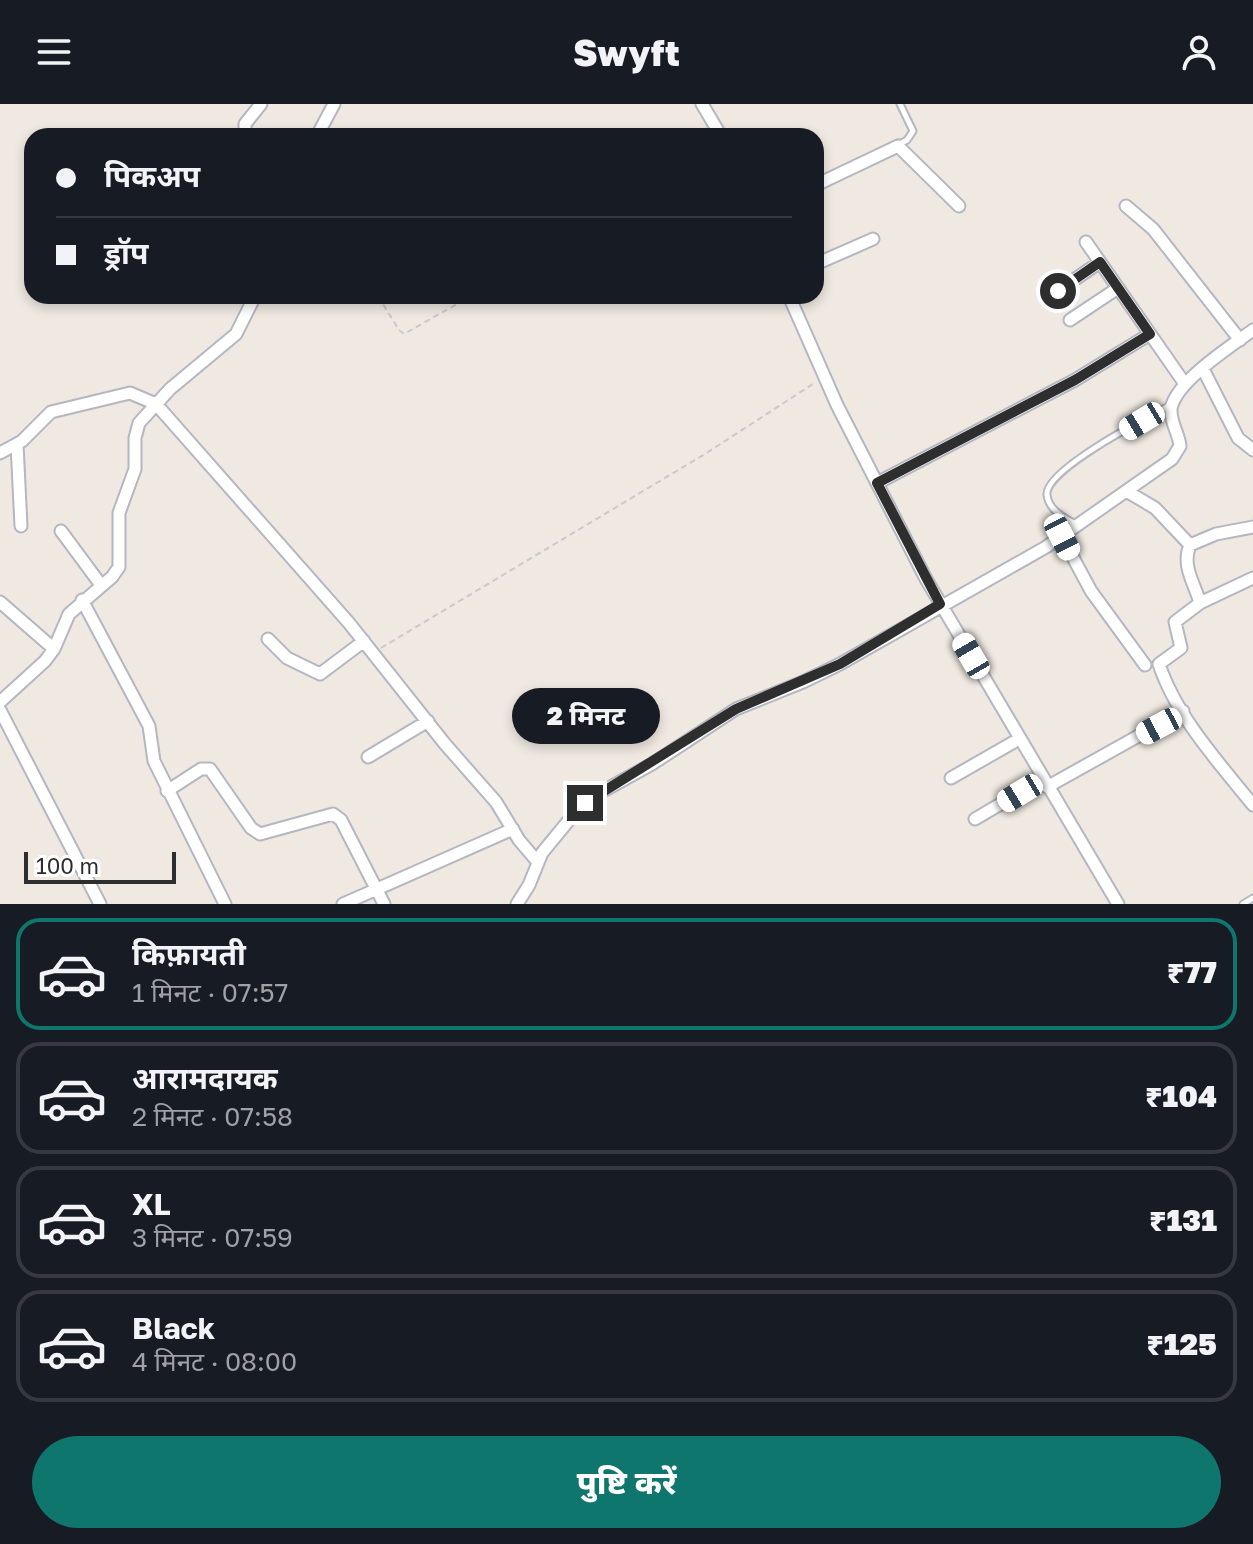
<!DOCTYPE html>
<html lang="hi">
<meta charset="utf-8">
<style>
body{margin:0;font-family:"Golos Text","Noto Sans Devanagari",sans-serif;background:#20242c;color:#f1f3f6;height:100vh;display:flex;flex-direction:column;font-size:30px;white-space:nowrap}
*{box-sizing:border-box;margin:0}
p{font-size:26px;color:#9ea1a6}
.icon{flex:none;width:44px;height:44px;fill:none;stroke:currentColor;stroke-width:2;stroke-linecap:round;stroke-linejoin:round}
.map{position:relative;height:800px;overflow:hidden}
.sheet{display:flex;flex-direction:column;background:#171b24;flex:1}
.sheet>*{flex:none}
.top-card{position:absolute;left:24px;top:24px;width:800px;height:176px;border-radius:24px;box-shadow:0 4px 12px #0003;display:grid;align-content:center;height:176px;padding:0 32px;background:#171b24}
.scale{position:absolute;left:24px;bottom:20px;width:152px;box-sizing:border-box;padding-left:8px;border:4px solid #2e2e2e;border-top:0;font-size:22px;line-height:28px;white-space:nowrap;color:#2e2e2e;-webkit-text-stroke:6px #fff;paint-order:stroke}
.end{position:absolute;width:36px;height:36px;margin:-18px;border:10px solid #2e2e2e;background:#fff;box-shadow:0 0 0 4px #fff}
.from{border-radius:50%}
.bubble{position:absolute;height:56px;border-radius:28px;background:#171b24;box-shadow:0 4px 12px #0003;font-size:26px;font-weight:800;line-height:56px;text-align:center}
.car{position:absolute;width:24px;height:48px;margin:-24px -12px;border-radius:10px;box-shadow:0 0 6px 2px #0007;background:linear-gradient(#fff 24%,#345 0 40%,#fff 0 76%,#345 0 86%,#fff 0)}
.top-card b{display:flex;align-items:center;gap:28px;height:76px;font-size:30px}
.top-card b+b{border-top:2px solid #363941}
.top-card i{width:20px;height:20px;background:#f1f3f6}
ul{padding:14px 0 0;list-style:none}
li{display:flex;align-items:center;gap:24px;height:112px;margin:0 16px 12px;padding:0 16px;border:4px solid #363941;border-radius:24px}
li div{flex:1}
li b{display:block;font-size:30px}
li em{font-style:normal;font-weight:800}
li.selected{border-color:#0f766e}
li>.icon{width:72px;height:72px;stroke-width:1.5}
.button{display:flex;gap:16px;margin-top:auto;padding:16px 32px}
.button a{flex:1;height:92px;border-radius:48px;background:#0f766e;color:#fff;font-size:32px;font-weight:800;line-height:92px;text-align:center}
header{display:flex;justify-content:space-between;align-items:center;height:104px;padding:0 32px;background:#171b24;font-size:36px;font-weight:800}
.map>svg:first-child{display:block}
</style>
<header><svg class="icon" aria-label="menu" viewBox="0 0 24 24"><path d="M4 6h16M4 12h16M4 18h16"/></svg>Swyft<svg class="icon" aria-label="person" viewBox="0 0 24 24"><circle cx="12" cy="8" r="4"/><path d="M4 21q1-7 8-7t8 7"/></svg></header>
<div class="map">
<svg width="1253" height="800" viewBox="0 0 1253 800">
<rect width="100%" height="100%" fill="#efe9e1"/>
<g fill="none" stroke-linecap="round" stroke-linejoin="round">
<g stroke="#b4b7c1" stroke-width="9">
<path id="lane" d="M 898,41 L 907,36 L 913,27 L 900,0
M 1077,421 C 1065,414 1049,407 1047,391 C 1044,366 1148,313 1171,301
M 1243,800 L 1253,794"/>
</g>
<g stroke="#b4b7c1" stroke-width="15">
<path id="street" d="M 702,0 L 721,32
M 245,32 L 245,20 L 261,0
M 317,32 L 334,0
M 816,81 L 898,42 L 959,102
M 1126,102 L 1153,125 L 1240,236
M 1086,138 L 1185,280
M 816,160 L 873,135
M 1058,187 L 1100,158
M 789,192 L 837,301 L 926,475 L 1118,800
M 1070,216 L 1118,184
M 1203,265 L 1238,334 L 1253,346
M 17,340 L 21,422
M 0,349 L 22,337 L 51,308 L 130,289 L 156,300 L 349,519 L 445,640 L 496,698 L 519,736 L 536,756
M 877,379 L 1075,276 L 1150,230
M 1128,388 L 1155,404 L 1190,441
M 1253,423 L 1216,430 L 1190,441 C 1181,462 1195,480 1200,499 L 1175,518 L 1181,544 L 1159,560 C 1176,612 1219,659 1253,701
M 61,427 L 101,481
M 1062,433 L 1091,487 L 1145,561
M 82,496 L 149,622 L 154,657 L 225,800
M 0,498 L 54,545
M 1200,499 L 1253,474
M 268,535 L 287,554 L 320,570 L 364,537
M 0,598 L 45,557 L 54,545 L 69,510 L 112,473 L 119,463 L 119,409 L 135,365 L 135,334 L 139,319 L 170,285 L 236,230 L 255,192
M 0,606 L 100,800
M 368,653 L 428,617
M 951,674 L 1019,635
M 1047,683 L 1183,607
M 167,687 L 201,665 L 210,665 L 251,724 L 260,730 L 333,710 L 341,716 L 384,800
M 975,715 L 1043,675
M 343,800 L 513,725
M 517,800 L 529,781 L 542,749 L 574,710 L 598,690 L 652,660 L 736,605 L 803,578 L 840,560 L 1046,443 L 1172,355 L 1180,342 C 1179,330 1170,318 1171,305 C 1175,278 1231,242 1253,226"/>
</g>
<path stroke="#c9c9c9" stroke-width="2" stroke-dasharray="6 4" stroke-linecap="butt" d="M 378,192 L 399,226 L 404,230 L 471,192
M 381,544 L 705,350 L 816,278"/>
<use href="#lane" stroke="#fff" stroke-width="5"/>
<use href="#street" stroke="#fff" stroke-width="11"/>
</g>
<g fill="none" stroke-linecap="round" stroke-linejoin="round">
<path stroke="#2e2e2e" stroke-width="10" d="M 585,699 L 736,605 L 840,560 L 940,500 L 877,379 L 1075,276 L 1150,230 L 1100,158 L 1058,187"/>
</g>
</svg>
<div class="scale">100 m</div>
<i class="end from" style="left:1058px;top:187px"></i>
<i class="end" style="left:585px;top:699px"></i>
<div class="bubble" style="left:512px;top:584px;width:148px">2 मिनट</div>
<i class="car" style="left:1142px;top:317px;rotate:239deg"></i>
<i class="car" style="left:1062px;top:433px;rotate:153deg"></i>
<i class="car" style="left:971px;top:552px;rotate:330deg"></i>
<i class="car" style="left:1159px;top:622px;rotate:242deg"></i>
<i class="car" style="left:1020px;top:689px;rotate:239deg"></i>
<div class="top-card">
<b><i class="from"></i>पिकअप</b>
<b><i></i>ड्रॉप</b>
</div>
</div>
<section class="sheet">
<ul>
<li class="selected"><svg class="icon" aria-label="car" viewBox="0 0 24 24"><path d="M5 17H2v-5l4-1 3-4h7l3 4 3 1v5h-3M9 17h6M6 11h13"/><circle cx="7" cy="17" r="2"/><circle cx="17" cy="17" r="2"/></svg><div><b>किफ़ायती</b><p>1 मिनट · 07:57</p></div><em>₹77</em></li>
<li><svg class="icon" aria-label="car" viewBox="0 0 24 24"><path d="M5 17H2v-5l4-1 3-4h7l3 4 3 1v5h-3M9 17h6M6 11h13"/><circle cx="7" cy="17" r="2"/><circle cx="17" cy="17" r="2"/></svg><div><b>आरामदायक</b><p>2 मिनट · 07:58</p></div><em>₹104</em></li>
<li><svg class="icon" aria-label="car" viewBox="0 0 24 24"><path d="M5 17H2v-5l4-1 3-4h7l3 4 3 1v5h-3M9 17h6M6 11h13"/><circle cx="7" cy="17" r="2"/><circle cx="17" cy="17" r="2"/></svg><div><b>XL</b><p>3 मिनट · 07:59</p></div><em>₹131</em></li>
<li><svg class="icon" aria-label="car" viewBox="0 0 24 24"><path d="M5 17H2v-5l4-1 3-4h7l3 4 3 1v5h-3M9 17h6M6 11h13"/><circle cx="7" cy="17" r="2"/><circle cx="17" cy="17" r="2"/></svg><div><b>Black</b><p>4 मिनट · 08:00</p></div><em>₹125</em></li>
</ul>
<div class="button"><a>पुष्टि करें</a></div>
</section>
